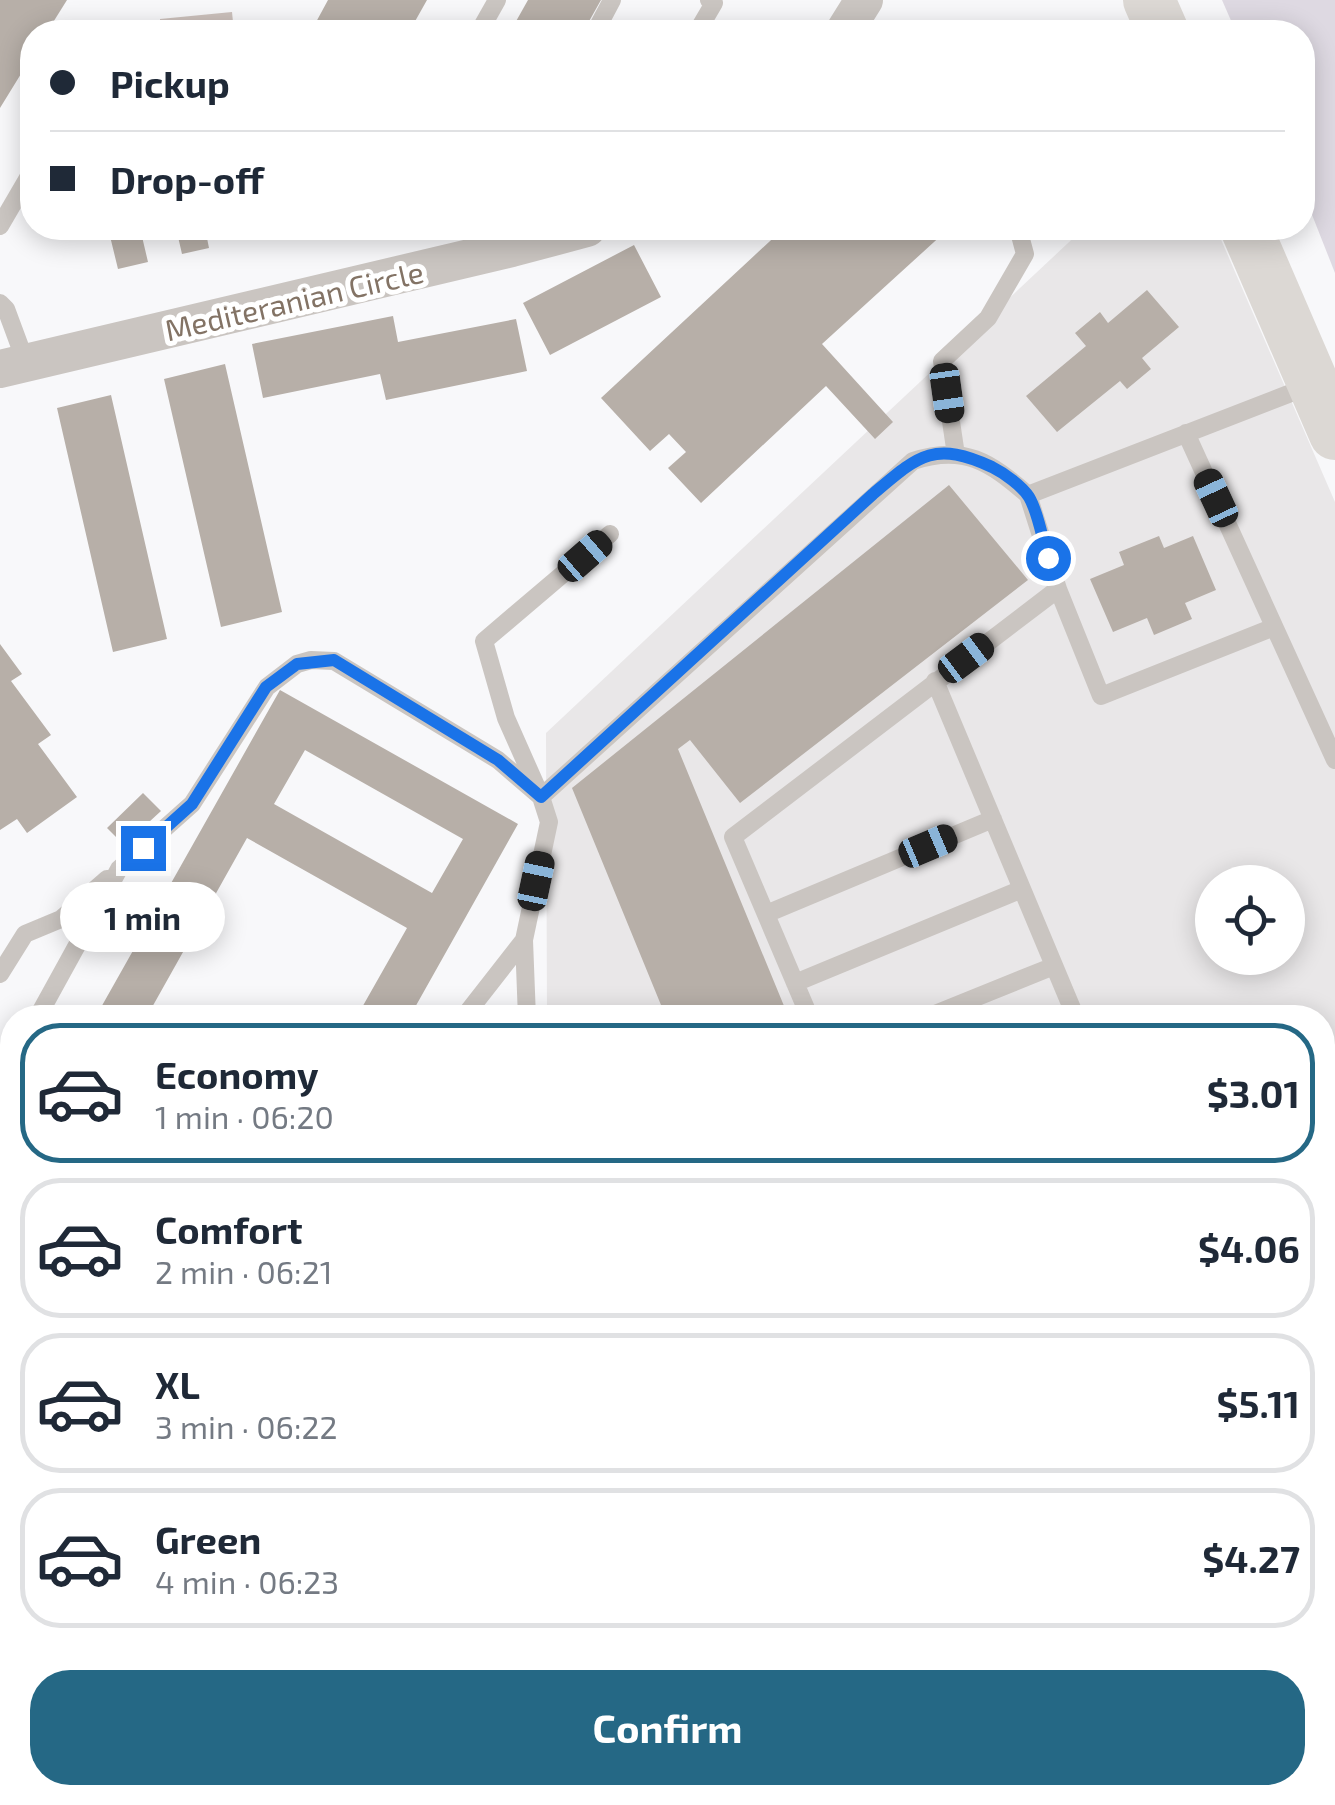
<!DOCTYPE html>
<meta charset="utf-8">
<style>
body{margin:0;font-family:"Exo 2",sans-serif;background:#f6f6f7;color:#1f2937;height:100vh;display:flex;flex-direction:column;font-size:38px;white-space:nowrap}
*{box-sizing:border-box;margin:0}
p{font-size:32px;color:#747a83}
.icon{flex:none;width:55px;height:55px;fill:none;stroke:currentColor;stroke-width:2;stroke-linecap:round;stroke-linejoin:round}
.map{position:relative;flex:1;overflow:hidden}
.details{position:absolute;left:0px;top:1005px;width:1335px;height:800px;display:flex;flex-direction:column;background:#fff;border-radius:40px 40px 0 0;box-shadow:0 5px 25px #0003}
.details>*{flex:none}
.banner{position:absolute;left:20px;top:20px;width:1295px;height:220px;border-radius:40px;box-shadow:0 5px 25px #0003;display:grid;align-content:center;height:220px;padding:0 30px;background:#fff}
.controls{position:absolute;left:1195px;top:865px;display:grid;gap:20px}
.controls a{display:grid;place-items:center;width:110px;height:110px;border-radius:50%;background:#fff;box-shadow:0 5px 25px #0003;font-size:50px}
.end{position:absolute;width:45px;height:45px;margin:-22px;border:12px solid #1a73e8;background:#fff;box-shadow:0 0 0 5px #fff}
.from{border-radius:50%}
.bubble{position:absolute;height:70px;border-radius:35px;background:#fff;box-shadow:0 5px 25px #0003;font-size:32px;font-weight:700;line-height:70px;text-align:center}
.car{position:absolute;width:30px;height:60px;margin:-30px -15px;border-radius:12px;box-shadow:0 0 8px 2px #0007;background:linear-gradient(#222 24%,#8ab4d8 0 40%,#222 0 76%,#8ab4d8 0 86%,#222 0)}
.banner b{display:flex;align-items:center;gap:35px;height:95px;font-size:38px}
.banner b+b{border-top:2px solid #e0e1e3}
.banner i{width:25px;height:25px;background:#1f2937}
ul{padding:18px 0 0;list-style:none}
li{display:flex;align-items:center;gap:30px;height:140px;margin:0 20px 15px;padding:0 10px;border:5px solid #e0e1e3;border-radius:40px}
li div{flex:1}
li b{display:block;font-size:38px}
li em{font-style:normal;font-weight:700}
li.on{border-color:#256885}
li>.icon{width:90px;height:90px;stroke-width:1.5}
.action{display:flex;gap:20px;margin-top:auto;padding:20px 30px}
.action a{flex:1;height:115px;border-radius:40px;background:#256885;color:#fff;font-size:40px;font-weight:700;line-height:115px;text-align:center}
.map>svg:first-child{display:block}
</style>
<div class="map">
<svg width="1335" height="1805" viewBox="0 0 1335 1805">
<rect width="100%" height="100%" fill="#f8f8fa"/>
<path fill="#e9e7e8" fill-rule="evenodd" d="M 1084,228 L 1216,228 L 1335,502 L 1335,1761 L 1323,1766 L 1322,1018 L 547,1017 L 546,733 ZM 1212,882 L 1288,882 L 1288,958 L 1212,958 Z
M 12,1652 L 12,1792 L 317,1792 L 328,1805 L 0,1805 L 0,1664 Z
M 359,1793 L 1256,1793 L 1225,1805 L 367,1805 Z"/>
<path fill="#ded9e2" d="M 1222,0 L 1335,0 L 1335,273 L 1303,192 L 1302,32 L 1236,32 Z"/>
<path fill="#ccc1bc" d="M 232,12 L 234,32 L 160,32 L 160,19 Z"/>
<path fill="#b7afa8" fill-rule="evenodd" d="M 0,0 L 67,0 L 47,32 L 32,32 L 32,56 L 0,108 Z
M 328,0 L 427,0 L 409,32 L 329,32 L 315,24 Z
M 528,0 L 601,0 L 583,32 L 510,32 Z
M 108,228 L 140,228 L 148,262 L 118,269 Z
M 176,228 L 205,228 L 209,248 L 182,254 Z
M 784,228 L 941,228 L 945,232 L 822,344 L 893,422 L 875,439 L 826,386 L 701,503 L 668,468 L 686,452 L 669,434 L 650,451 L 601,398 Z
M 634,245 L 661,297 L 550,355 L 523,303 Z
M 1147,290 L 1179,327 L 1142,358 L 1151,369 L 1127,389 L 1120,381 L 1057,432 L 1026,396 L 1086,346 L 1075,333 L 1100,312 L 1108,323 Z
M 393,316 L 398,342 L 516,319 L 527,371 L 386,400 L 380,374 L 263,398 L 252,344 Z
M 225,364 L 282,612 L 221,627 L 164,379 Z
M 111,395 L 167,639 L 113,652 L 57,408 Z
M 949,485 L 1028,580 L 740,803 L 690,740 L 678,749 L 789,1018 L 630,1018 L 661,1005 L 572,788 Z
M 1159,536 L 1164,548 L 1193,536 L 1216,590 L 1185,603 L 1192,619 L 1154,635 L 1147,618 L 1113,632 L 1090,579 L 1124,565 L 1119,552 Z
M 0,644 L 22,674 L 11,681 L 51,735 L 38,744 L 77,797 L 27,833 L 17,819 L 0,830 Z
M 280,690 L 518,824 L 409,1018 L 356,1018 L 407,928 L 247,838 L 146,1018 L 95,1018 ZM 305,750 L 463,839 L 432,893 L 274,804 Z
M 143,793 L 161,811 L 124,845 L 107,828 Z
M 12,1164 L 12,1289 L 0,1282 L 0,1186 Z
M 0,1357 L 12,1364 L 12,1404 L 0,1397 Z
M 12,1743 L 12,1792 L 70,1792 L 57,1805 L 0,1805 L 0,1755 Z
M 127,1792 L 204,1792 L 190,1805 L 139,1805 Z
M 890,1792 L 1108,1792 L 1111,1800 L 1097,1805 L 895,1805 Z"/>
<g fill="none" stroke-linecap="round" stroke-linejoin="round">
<path stroke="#cac5c1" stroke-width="18" d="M 479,32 L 497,0
M 595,32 L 612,0
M 697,32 L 714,3 L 709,0
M 0,226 L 32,171
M 0,303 L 6,309 L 26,363
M 1186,433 L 1335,760
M 956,455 L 942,361 L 988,318 L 1025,254 L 1018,228
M 610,534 L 484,641 L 506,718 L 541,797 L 913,461 C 964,444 990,462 1028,495
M 1058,589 L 1101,696 L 1274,627
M 935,681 L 1076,1018
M 766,914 L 993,819
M 0,974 L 25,934 L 61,919 L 107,879
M 795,983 L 1022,889
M 37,1018 L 119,869 L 192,804 L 267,687 L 297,664 L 311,660 L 334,661 L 498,760 L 541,797 L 549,822 L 524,940 L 527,1018
M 463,1018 L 524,940
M 810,1018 L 733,837 L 1058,589 L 1028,495 L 1309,386
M 925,1018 L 1054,966
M 0,1085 L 12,1062
M 1322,1131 L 1335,1125
M 1322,1179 L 1335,1174
M 1322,1209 L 1335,1239
M 0,1553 L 12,1567
M 1322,1598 L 1335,1627
M 1322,1731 L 1335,1725
M 842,1792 L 847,1805
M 493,1805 L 504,1792
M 633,1805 L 648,1792
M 1147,1805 L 1176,1792"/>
<path stroke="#cac5c1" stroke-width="38" d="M 844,32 L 864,0
M 0,369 L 512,248 L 587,228
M 0,1639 L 12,1627
M 339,1792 L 348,1805"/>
<path stroke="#dcd8d4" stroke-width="52" d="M 1149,0 L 1163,32
M 1246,228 L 1335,434"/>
</g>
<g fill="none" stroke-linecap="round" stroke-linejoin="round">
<path stroke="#1a73e8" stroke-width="12" d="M 143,848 L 192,804 L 266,687 L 297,664 L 334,660 L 498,760 L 541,797 L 873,494 C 918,456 933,440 992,467 C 1004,473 1022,486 1029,497 C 1039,514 1042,539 1048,558"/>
</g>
<g text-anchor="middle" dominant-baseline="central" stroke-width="10" stroke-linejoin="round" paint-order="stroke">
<g font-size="30" fill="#837365" stroke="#fff">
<text transform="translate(294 300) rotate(-13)">Mediteranian Circle</text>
</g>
</g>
</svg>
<div class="controls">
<a><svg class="icon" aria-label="locate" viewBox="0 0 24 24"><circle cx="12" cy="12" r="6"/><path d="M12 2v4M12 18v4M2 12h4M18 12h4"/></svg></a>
</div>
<i class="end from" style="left:1048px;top:558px"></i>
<i class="end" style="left:143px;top:848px"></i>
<div class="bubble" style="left:60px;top:882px;width:165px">1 min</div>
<i class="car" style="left:947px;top:393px;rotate:172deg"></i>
<i class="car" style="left:1216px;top:498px;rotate:335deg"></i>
<i class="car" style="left:585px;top:556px;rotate:49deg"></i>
<i class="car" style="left:966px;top:658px;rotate:53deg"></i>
<i class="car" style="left:928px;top:846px;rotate:67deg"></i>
<i class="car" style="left:536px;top:881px;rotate:12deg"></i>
<div class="banner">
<b><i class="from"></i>Pickup</b>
<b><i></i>Drop-off</b>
</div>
<section class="details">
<ul>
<li class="on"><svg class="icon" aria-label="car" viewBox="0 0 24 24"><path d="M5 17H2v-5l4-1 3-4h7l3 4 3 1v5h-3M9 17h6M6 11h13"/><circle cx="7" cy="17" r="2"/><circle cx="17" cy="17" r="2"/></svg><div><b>Economy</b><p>1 min · 06:20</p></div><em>$3.01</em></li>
<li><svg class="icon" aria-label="car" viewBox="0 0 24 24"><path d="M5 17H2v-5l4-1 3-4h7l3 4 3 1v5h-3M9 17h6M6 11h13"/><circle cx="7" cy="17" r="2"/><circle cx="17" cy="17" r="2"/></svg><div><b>Comfort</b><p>2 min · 06:21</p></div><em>$4.06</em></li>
<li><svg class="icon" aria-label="car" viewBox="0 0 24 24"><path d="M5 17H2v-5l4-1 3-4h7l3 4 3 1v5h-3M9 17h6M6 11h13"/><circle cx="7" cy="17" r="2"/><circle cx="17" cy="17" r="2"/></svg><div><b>XL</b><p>3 min · 06:22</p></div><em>$5.11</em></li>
<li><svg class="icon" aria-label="car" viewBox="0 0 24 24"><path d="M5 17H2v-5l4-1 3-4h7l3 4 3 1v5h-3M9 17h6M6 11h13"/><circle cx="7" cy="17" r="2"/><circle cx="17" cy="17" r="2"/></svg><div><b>Green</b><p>4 min · 06:23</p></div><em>$4.27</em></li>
</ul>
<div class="action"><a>Confirm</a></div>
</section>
</div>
